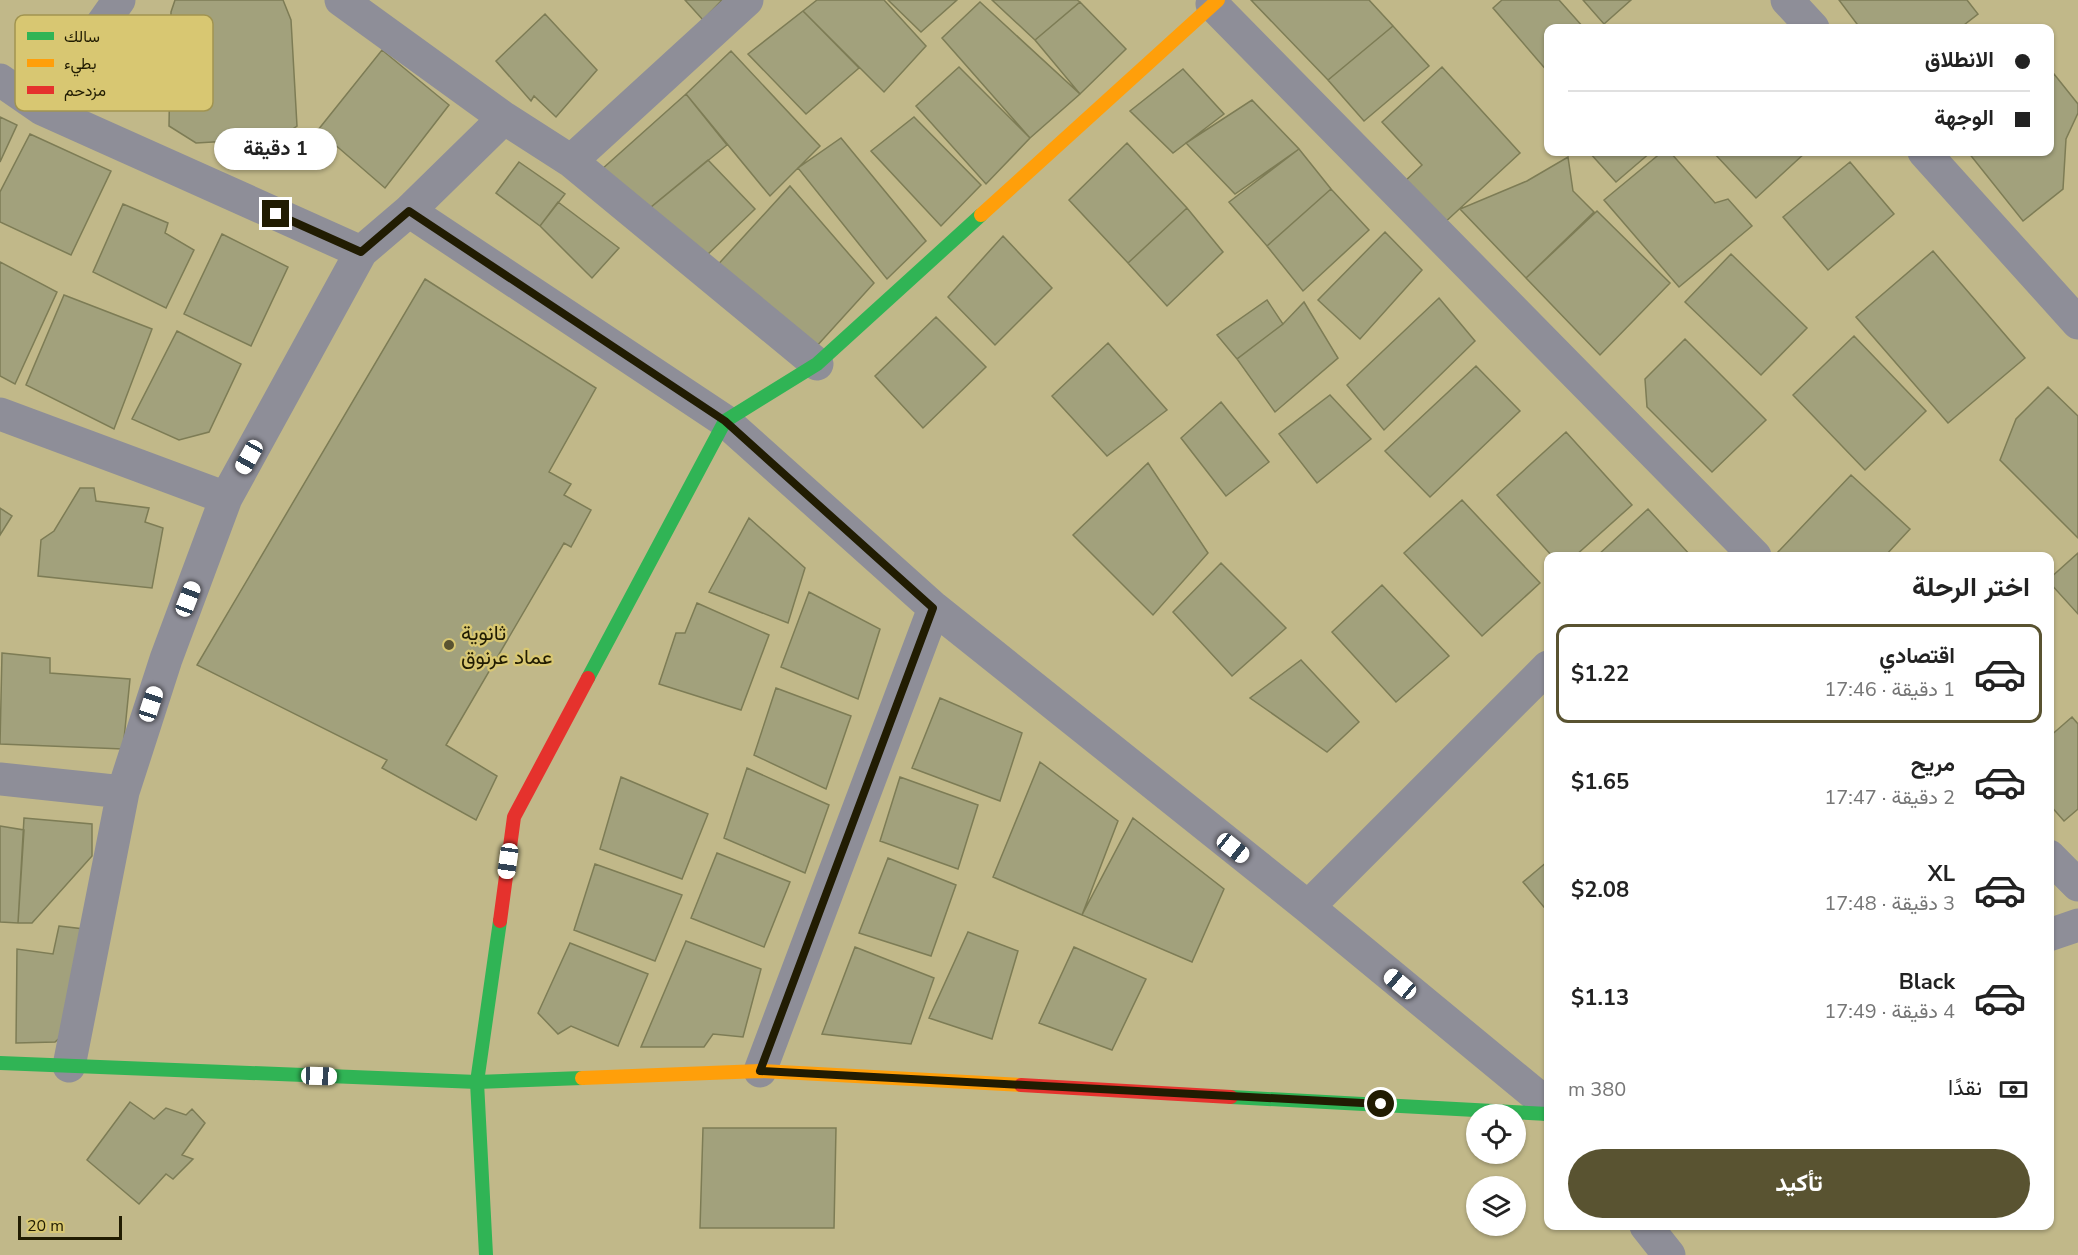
<!DOCTYPE html>
<html lang="ar">
<meta charset="utf-8">
<style>
body{margin:0;font-family:"Nunito Sans",Vazirmatn,sans-serif;background:#f6f6f6;color:#222;direction:rtl;height:100vh;display:flex;flex-direction:column;font-size:22px;white-space:nowrap}
*{box-sizing:border-box;margin:0}
p{font-size:20px;color:#767676}
.icon{flex:none;width:33px;height:33px;fill:none;stroke:currentColor;stroke-width:2;stroke-linecap:round;stroke-linejoin:round}
.map{position:relative;flex:1;overflow:hidden;direction:ltr}
.drawer{position:absolute;left:1544px;top:552px;width:510px;height:678px;display:flex;flex-direction:column;background:#fff;border-radius:12px;box-shadow:0 2px 4px #0004;direction:rtl}
.drawer>*{flex:none}
.guide{position:absolute;left:1544px;top:24px;width:510px;height:132px;border-radius:12px;box-shadow:0 2px 4px #0004;direction:rtl;display:grid;align-content:center;height:132px;padding:0 24px;background:#fff}
.buttons{position:absolute;left:1466px;top:1104px;display:grid;gap:12px}
.buttons a{display:grid;place-items:center;width:60px;height:60px;border-radius:50%;background:#fff;box-shadow:0 2px 4px #0004;font-size:30px}
.scale{position:absolute;left:18px;bottom:15px;width:104px;box-sizing:border-box;padding-left:6px;border:3px solid #211c02;border-top:0;font-size:16px;line-height:21px;white-space:nowrap;color:#211c02;-webkit-text-stroke:4px #d8c772;paint-order:stroke}
.end{position:absolute;width:27px;height:27px;margin:-14px;border:8px solid #211c02;background:#fff;box-shadow:0 0 0 3px #fff}
.from{border-radius:50%}
.bubble{position:absolute;height:42px;border-radius:21px;background:#fff;box-shadow:0 2px 4px #0004;font-size:20px;font-weight:700;line-height:42px;text-align:center;direction:rtl}
.car{position:absolute;width:18px;height:36px;margin:-18px -9px;border-radius:8px;box-shadow:0 0 4px 2px #0007;background:linear-gradient(#fff 24%,#345 0 40%,#fff 0 76%,#345 0 86%,#fff 0)}
.guide b{display:flex;align-items:center;gap:21px;height:57px;font-size:22px}
.guide b+b{border-top:2px solid #e0e0e0}
.guide i{width:15px;height:15px;background:#222}
ul{padding:0;list-style:none}
li{display:flex;align-items:center;gap:18px;height:99px;margin:0 12px 9px;padding:0 12px;border:3px solid transparent;border-radius:12px}
li div{flex:1}
li b{display:block;font-size:22px}
li em{font-style:normal;font-weight:700}
li.on{border-color:#595331}
li>.icon{width:54px;height:54px;stroke-width:1.5}
h2{padding:0 24px;font-size:27px;line-height:72px}
.pay{display:flex;align-items:center;gap:15px;height:66px;padding:0 24px;font-size:22px}
.pay p{margin-inline-start:auto}
.button{display:flex;gap:12px;margin-top:auto;padding:12px 24px}
.button a{flex:1;height:69px;border-radius:36px;background:#595331;color:#fff;font-size:24px;font-weight:700;line-height:69px;text-align:center}
.map>svg:first-child{display:block}
</style>
<div class="map">
<svg width="2078" height="1255" viewBox="0 0 2078 1255">
<rect width="100%" height="100%" fill="#c1b889"/>
<path fill="#a2a17c" stroke="#7d7c55" stroke-width="1.5" d="M 175,0 L 283,0 L 291,20 L 297,126 L 279,138 L 196,143 L 169,126 L 171,12 Z
M 685,0 L 722,0 L 703,20 Z
M 817,0 L 884,0 L 926,46 L 884,92 L 803,11 Z
M 888,0 L 957,0 L 921,32 Z
M 992,0 L 1077,0 L 1080,2 L 1035,40 Z
M 1251,0 L 1369,0 L 1393,26 L 1328,80 Z
M 1502,0 L 1559,0 L 1584,28 L 1548,28 L 1548,72 L 1493,8 Z
M 1583,0 L 1631,0 L 1604,24 Z
M 1839,0 L 1967,0 L 1978,14 L 1960,28 L 1860,28 Z
M 980,2 L 1080,94 L 1030,138 L 942,38 Z
M 1080,2 L 1126,49 L 1080,94 L 1035,40 Z
M 803,11 L 859,68 L 806,114 L 748,54 Z
M 545,14 L 597,70 L 556,117 L 534,96 L 531,101 L 496,61 Z
M 1393,26 L 1429,66 L 1364,121 L 1328,80 Z
M 382,50 L 449,105 L 385,188 L 318,130 Z
M 731,51 L 820,146 L 770,196 L 686,94 Z
M 959,67 L 1030,138 L 986,184 L 916,106 Z
M 1442,67 L 1520,153 L 1442,225 L 1403,183 L 1422,165 L 1382,122 Z
M 1183,69 L 1224,114 L 1173,153 L 1130,111 Z
M 2054,74 L 2078,104 L 2078,113 L 2066,139 L 2063,189 L 2023,221 L 1968,152 L 2049,152 L 2049,78 Z
M 686,94 L 727,145 L 645,212 L 601,170 Z
M 1252,100 L 1299,149 L 1235,194 L 1186,143 Z
M 0,117 L 17,125 L 0,162 Z
M 914,117 L 981,185 L 941,226 L 871,151 Z
M 30,134 L 111,171 L 71,255 L 0,222 L 0,192 Z
M 841,138 L 926,241 L 887,279 L 798,168 Z
M 1127,143 L 1187,208 L 1128,263 L 1069,200 Z
M 1299,149 L 1331,189 L 1267,246 L 1229,202 Z
M 1589,152 L 1651,152 L 1616,182 Z
M 1662,152 L 1670,152 L 1715,203 L 1728,199 L 1752,226 L 1679,287 L 1604,200 Z
M 1713,152 L 1806,152 L 1756,198 Z
M 1568,157 L 1573,191 L 1594,212 L 1526,278 L 1460,209 L 1527,181 Z
M 708,160 L 755,209 L 706,256 L 645,212 Z
M 519,162 L 565,194 L 540,226 L 496,193 Z
M 1850,162 L 1894,214 L 1828,270 L 1783,217 Z
M 790,186 L 874,283 L 815,348 L 713,270 Z
M 1331,189 L 1369,230 L 1303,291 L 1267,246 Z
M 558,202 L 619,248 L 592,278 L 540,226 Z
M 123,204 L 168,223 L 165,233 L 194,250 L 166,308 L 93,272 Z
M 1187,208 L 1223,252 L 1167,306 L 1128,263 Z
M 1597,211 L 1670,283 L 1600,355 L 1526,278 Z
M 1385,232 L 1422,270 L 1360,339 L 1318,300 Z
M 222,234 L 288,267 L 251,346 L 184,314 Z
M 1003,236 L 1052,288 L 995,345 L 948,297 Z
M 1933,251 L 2025,358 L 1948,423 L 1856,317 Z
M 1731,254 L 1807,328 L 1761,375 L 1685,302 Z
M 0,262 L 57,292 L 15,384 L 0,376 Z
M 425,279 L 596,388 L 549,472 L 571,484 L 564,495 L 591,510 L 571,547 L 564,543 L 446,745 L 497,776 L 476,820 L 382,768 L 387,760 L 197,665 Z
M 64,295 L 152,329 L 114,429 L 26,385 Z
M 1439,298 L 1475,341 L 1384,430 L 1347,385 Z
M 1267,300 L 1283,324 L 1237,359 L 1217,335 Z
M 1304,302 L 1338,358 L 1275,412 L 1237,359 L 1283,324 Z
M 936,317 L 986,367 L 923,428 L 875,376 Z
M 177,331 L 241,364 L 209,432 L 179,440 L 132,419 Z
M 1854,336 L 1926,411 L 1865,470 L 1793,395 Z
M 1685,339 L 1766,420 L 1712,472 L 1647,407 L 1645,379 Z
M 1108,343 L 1167,410 L 1107,456 L 1052,396 Z
M 1476,366 L 1520,411 L 1430,497 L 1385,451 Z
M 2048,387 L 2078,416 L 2078,538 L 2000,460 L 2016,419 Z
M 1330,395 L 1371,439 L 1317,483 L 1279,434 Z
M 1221,402 L 1269,462 L 1226,496 L 1181,438 Z
M 1566,432 L 1632,505 L 1575,556 L 1552,556 L 1497,495 Z
M 1148,463 L 1208,553 L 1153,615 L 1073,535 Z
M 1851,475 L 1910,529 L 1885,556 L 1783,556 L 1778,552 Z
M 80,488 L 94,488 L 96,501 L 149,508 L 145,522 L 163,528 L 152,588 L 38,576 L 41,540 L 54,531 Z
M 1462,500 L 1540,583 L 1482,636 L 1404,553 Z
M 0,508 L 12,516 L 0,535 Z
M 1648,509 L 1691,556 L 1597,556 Z
M 749,518 L 805,568 L 788,623 L 709,592 Z
M 2078,553 L 2078,614 L 2049,582 L 2049,579 Z
M 1221,563 L 1286,628 L 1232,676 L 1173,612 Z
M 1382,585 L 1449,656 L 1396,702 L 1332,632 Z
M 809,592 L 880,629 L 858,699 L 781,667 Z
M 697,603 L 769,635 L 741,710 L 659,684 L 676,633 L 685,633 Z
M 2,653 L 50,658 L 50,673 L 130,679 L 123,749 L 0,744 Z
M 1301,660 L 1359,722 L 1327,752 L 1250,698 Z
M 776,688 L 851,716 L 826,789 L 754,755 Z
M 940,698 L 1022,733 L 1000,801 L 912,768 Z
M 2072,717 L 2078,724 L 2078,809 L 2064,821 L 2049,804 L 2049,737 Z
M 1040,762 L 1118,821 L 1082,915 L 993,877 Z
M 747,768 L 829,805 L 805,873 L 724,838 Z
M 621,777 L 708,814 L 682,879 L 600,849 Z
M 900,777 L 978,805 L 958,869 L 880,841 Z
M 24,818 L 92,824 L 92,856 L 32,923 L 18,923 Z
M 1133,818 L 1224,889 L 1192,962 L 1082,915 Z
M 0,826 L 24,830 L 18,923 L 0,922 Z
M 717,853 L 790,882 L 764,947 L 691,918 Z
M 888,858 L 956,885 L 931,956 L 859,933 Z
M 1548,861 L 1548,912 L 1523,882 Z
M 595,864 L 682,895 L 655,961 L 574,930 Z
M 59,926 L 84,929 L 63,1035 L 55,1042 L 16,1043 L 17,949 L 53,954 Z
M 968,932 L 1018,951 L 992,1039 L 929,1018 Z
M 686,941 L 761,969 L 743,1037 L 713,1034 L 704,1047 L 641,1047 Z
M 570,943 L 648,974 L 618,1046 L 571,1026 L 558,1034 L 538,1013 Z
M 855,947 L 934,978 L 911,1044 L 822,1034 Z
M 1074,947 L 1146,979 L 1112,1050 L 1039,1023 Z
M 130,1102 L 154,1119 L 166,1108 L 186,1115 L 192,1109 L 205,1123 L 182,1155 L 193,1159 L 173,1179 L 166,1174 L 139,1204 L 87,1160 Z
M 703,1128 L 836,1128 L 834,1228 L 700,1228 Z"/>
<g fill="none" stroke-linecap="round" stroke-linejoin="round">
<path stroke="#8e8e98" stroke-width="33" d="M 341,0 L 504,118 L 571,161 L 817,364
M 1787,0 L 1813,28
M 1212,4 L 1755,556
M 0,80 L 42,109 L 361,252
M 42,109 L 119,0
M 1924,152 L 2078,323
M 571,161 L 747,0
M 409,211 L 725,421 L 934,608 L 1308,907 L 1548,1105
M 0,414 L 226,498
M 0,779 L 123,792 L 166,659 L 226,498 L 361,252 L 409,211 L 504,118
M 2049,856 L 2078,885
M 1308,907 L 1548,667
M 2049,935 L 2078,925
M 69,1066 L 123,792
M 760,1071 L 934,608
M 1646,1226 L 1669,1255"/>
<path stroke="#30b455" stroke-width="14" d="M 588,678 L 725,421 L 817,364 L 981,215
M 0,1063 L 477,1082 L 582,1078
M 1231,1097 L 1548,1114
M 486,1255 L 477,1082 L 500,921"/>
<path stroke="#ff9f0a" stroke-width="14" d="M 981,215 L 1218,0
M 582,1078 L 760,1071 L 1021,1085"/>
<path stroke="#e5322d" stroke-width="14" d="M 500,921 L 514,817 L 588,678
M 1021,1085 L 1231,1097"/>
</g>
<g fill="none" stroke-linecap="round" stroke-linejoin="round">
<path stroke="#211c02" stroke-width="8" d="M 276,214 L 361,252 L 409,211 L 725,421 L 933,608 L 760,1071 L 1381,1104"/>
</g>
<circle fill="#595331" stroke="#d8c772" stroke-width="2" cx="449" cy="645" r="6"/>
<g text-anchor="middle" dominant-baseline="central" stroke-width="4.5" stroke-linejoin="round" paint-order="stroke">
<g font-size="21" fill="#211c02" stroke="#d8c772" text-anchor="start">
<text x="461" y="633">ثانوية<tspan x="461" dy="24">عماد عرنوق</tspan></text>
</g>
</g>
<rect x="15" y="15" width="198" height="96" rx="9" fill="#d8c772" stroke="#a19450" stroke-width="1.5"/>
<rect x="27" y="32" width="27" height="8" fill="#30b455"/>
<rect x="27" y="59" width="27" height="8" fill="#ff9f0a"/>
<rect x="27" y="86" width="27" height="8" fill="#e5322d"/>
<g font-size="16" fill="#211c02">
<text x="64" y="42">سالك</text>
<text x="64" y="69">بطيء</text>
<text x="64" y="96">مزدحم</text>
</g>
</svg>
<div class="buttons">
<a><svg class="icon" aria-label="locate" viewBox="0 0 24 24"><circle cx="12" cy="12" r="6"/><path d="M12 2v4M12 18v4M2 12h4M18 12h4"/></svg></a>
<a><svg class="icon" aria-label="layers" viewBox="0 0 24 24"><path d="M12 4l9 5-9 5-9-5zM3 14l9 5 9-5"/></svg></a>
</div>
<div class="scale">20 m</div>
<i class="end from" style="left:1381px;top:1104px"></i>
<i class="end" style="left:276px;top:214px"></i>
<div class="bubble" style="left:214px;top:128px;width:123px">1 دقيقة</div>
<i class="car" style="left:249px;top:457px;rotate:209deg"></i>
<i class="car" style="left:188px;top:599px;rotate:21deg"></i>
<i class="car" style="left:151px;top:704px;rotate:18deg"></i>
<i class="car" style="left:1233px;top:848px;rotate:129deg"></i>
<i class="car" style="left:508px;top:861px;rotate:188deg"></i>
<i class="car" style="left:1400px;top:984px;rotate:310deg"></i>
<i class="car" style="left:319px;top:1076px;rotate:92deg"></i>
<div class="guide">
<b><i class="from"></i>الانطلاق</b>
<b><i></i>الوجهة</b>
</div>
<section class="drawer">
<h2>اختر الرحلة</h2>
<ul>
<li class="on"><svg class="icon" aria-label="car" viewBox="0 0 24 24"><path d="M5 17H2v-5l4-1 3-4h7l3 4 3 1v5h-3M9 17h6M6 11h13"/><circle cx="7" cy="17" r="2"/><circle cx="17" cy="17" r="2"/></svg><div><b>اقتصادي</b><p>1 دقيقة · 17:46</p></div><em>$1.22</em></li>
<li><svg class="icon" aria-label="car" viewBox="0 0 24 24"><path d="M5 17H2v-5l4-1 3-4h7l3 4 3 1v5h-3M9 17h6M6 11h13"/><circle cx="7" cy="17" r="2"/><circle cx="17" cy="17" r="2"/></svg><div><b>مريح</b><p>2 دقيقة · 17:47</p></div><em>$1.65</em></li>
<li><svg class="icon" aria-label="car" viewBox="0 0 24 24"><path d="M5 17H2v-5l4-1 3-4h7l3 4 3 1v5h-3M9 17h6M6 11h13"/><circle cx="7" cy="17" r="2"/><circle cx="17" cy="17" r="2"/></svg><div><b>XL</b><p>3 دقيقة · 17:48</p></div><em>$2.08</em></li>
<li><svg class="icon" aria-label="car" viewBox="0 0 24 24"><path d="M5 17H2v-5l4-1 3-4h7l3 4 3 1v5h-3M9 17h6M6 11h13"/><circle cx="7" cy="17" r="2"/><circle cx="17" cy="17" r="2"/></svg><div><b>Black</b><p>4 دقيقة · 17:49</p></div><em>$1.13</em></li>
</ul>
<div class="pay"><svg class="icon" aria-label="cash" viewBox="0 0 24 24"><path d="M3 7h18v10H3z"/><circle cx="12" cy="12" r="2"/></svg>نقدًا<p>380 m</p></div>
<div class="button"><a>تأكيد</a></div>
</section>
</div>
